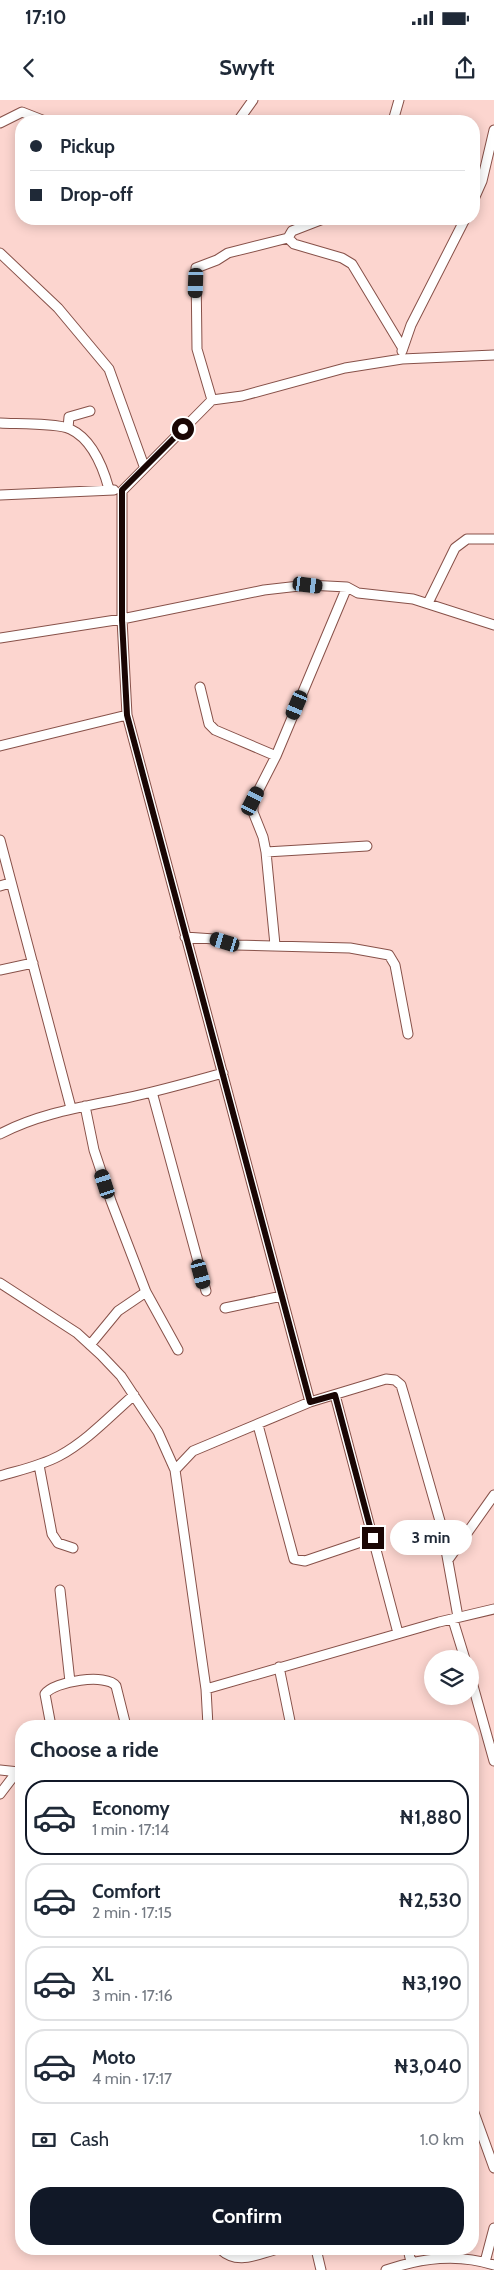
<!DOCTYPE html>
<meta charset="utf-8">
<style>
body{margin:0;font-family:Cabin,sans-serif;background:#f2f2f3;color:#1f2937;height:100vh;display:flex;flex-direction:column;font-size:19px;white-space:nowrap}
*{box-sizing:border-box;margin:0}
p{font-size:16px;color:#747a83}
.icon{flex:none;width:28px;height:28px;fill:none;stroke:currentColor;stroke-width:2;stroke-linecap:round;stroke-linejoin:round}
.map{position:relative;flex:1;overflow:hidden}
.sheet{position:absolute;left:15px;top:1620px;width:464px;height:535px;display:flex;flex-direction:column;background:#fff;border-radius:20px;box-shadow:0 2px 12px #0003}
.sheet>*{flex:none}
.top-card{position:absolute;left:15px;top:15px;width:465px;height:110px;border-radius:20px;box-shadow:0 2px 12px #0003;display:grid;align-content:center;height:110px;padding:0 15px;background:#fff}
.controls{position:absolute;left:424px;top:1550px;display:grid;gap:10px}
.controls a{display:grid;place-items:center;width:55px;height:55px;border-radius:50%;background:#fff;box-shadow:0 2px 12px #0003;font-size:25px}
.end{position:absolute;width:22px;height:22px;margin:-11px;border:6px solid #190604;background:#fff;box-shadow:0 0 0 2px #fff}
.from{border-radius:50%}
.bubble{position:absolute;height:35px;border-radius:18px;background:#fff;box-shadow:0 2px 12px #0003;font-size:16px;font-weight:700;line-height:35px;text-align:center}
.car{position:absolute;width:15px;height:30px;margin:-15px -8px;border-radius:6px;box-shadow:0 0 4px 1px #0007;background:linear-gradient(#222 24%,#8ab4d8 0 40%,#222 0 76%,#8ab4d8 0 86%,#222 0)}
.top-card b{display:flex;align-items:center;gap:18px;height:48px;font-size:19px}
.top-card b+b{border-top:1px solid #e0e1e3}
.top-card i{width:12px;height:12px;background:#1f2937}
ul{padding:0;list-style:none}
li{display:flex;align-items:center;gap:15px;height:75px;margin:0 10px 8px;padding:0 5px;border:2px solid #e0e1e3;border-radius:20px}
li div{flex:1}
li b{display:block;font-size:19px}
li em{font-style:normal;font-weight:700}
li.on{border-color:#111827}
li>.icon{width:45px;height:45px;stroke-width:1.5}
h2{padding:0 15px;font-size:22px;line-height:60px}
.pay{display:flex;align-items:center;gap:12px;height:55px;padding:0 15px;font-size:19px}
.pay p{margin-inline-start:auto}
.cta{display:flex;gap:10px;margin-top:auto;padding:10px 15px}
.cta a{flex:1;height:58px;border-radius:20px;background:#111827;color:#fff;font-size:20px;font-weight:700;line-height:58px;text-align:center}
.status{display:flex;justify-content:space-between;align-items:center;height:35px;padding:0 25px;background:#fff;direction:ltr}
.status svg{height:14px;fill:currentColor}
header{display:flex;justify-content:space-between;align-items:center;height:65px;padding:0 15px;background:#fff;font-size:22px;font-weight:700}
.map>svg:first-child{display:block}
</style>
<div class="status"><b>17:10</b><svg viewBox="0 0 49 12"><path d="M0 12V9h3v3zM5 12V6h3v6zM10 12V3h3v9zM15 12V0h3v12zM26 1h20v11H26zM47 4h2v5h-2z"/></svg></div>
<header><svg class="icon" aria-label="back" viewBox="0 0 24 24"><path d="M15 5l-7 7 7 7"/></svg>Swyft<svg class="icon" aria-label="share" viewBox="0 0 24 24"><path d="M12 15V3M7 8l5-5 5 5M5 13v7h14v-7"/></svg></header>
<div class="map">
<svg width="494" height="2170" viewBox="0 0 494 2170">
<rect width="100%" height="100%" fill="#fcd5cf"/>
<g fill="none" stroke-linecap="round" stroke-linejoin="round">
<g stroke="#875149" stroke-width="11">
<path id="street" d="M 238,21 L 253,0
M 393,21 L 399,0
M 0,23 L 22,12 L 45,21
M 474,99 L 482,81 L 494,30
M 288,138 L 294,144 L 342,158 L 352,164 L 402,247
M 288,138 L 292,131 L 323,119
M 0,153 L 58,208 L 109,269 L 144,366
M 402,251 L 411,225 L 465,119
M 212,300 L 197,249 L 196,168 L 217,160 L 228,153 L 288,138
M 0,323 C 15,324 58,323 70,329 C 92,339 103,367 109,389
M 68,328 L 69,317 L 90,311
M 0,395 L 114,390
M 428,503 L 455,448 L 467,439 L 494,439
M 0,538 L 122,519 L 264,490 L 308,485 L 347,487 L 358,493 L 413,499 L 494,525
M 200,587 L 209,624 L 215,630 L 276,656
M 0,646 L 127,615
M 0,740 L 71,1008
M 266,752 L 367,746
M 0,786 L 10,783
M 185,837 L 214,839 L 236,845 L 350,848 L 389,855 L 395,865 L 408,934
M 275,845 L 266,752 L 263,737 L 253,712 L 253,701 L 276,656 L 347,487
M 0,870 L 33,863
M 152,992 L 206,1191
M 85,1006 L 94,1050 L 111,1101 L 146,1192 L 178,1250
M 0,1034 C 40,1013 83,1007 126,998 C 159,991 191,982 223,973
M 0,1183 L 77,1233 L 101,1255 L 121,1276 L 158,1332 L 175,1370 L 206,1589 L 208,1626
M 225,1208 L 282,1196
M 90,1245 L 118,1211 L 146,1192
M 335,1295 L 398,1533
M 310,1302 L 127,615 L 122,519 L 122,391 L 212,300 L 242,296 L 345,268 L 402,259 L 494,255
M 258,1325 L 294,1459 L 305,1461 L 373,1438
M 39,1365 L 52,1434 L 58,1443 L 73,1448
M 175,1370 L 193,1351 L 310,1302 L 386,1279 L 395,1280 L 401,1285 L 404,1295 L 442,1428 L 458,1517
M 0,1376 C 20,1370 40,1366 59,1356 C 87,1341 110,1316 134,1295
M 448,1460 L 494,1395
M 60,1490 L 70,1582
M 453,1520 L 465,1559
M 279,1567 L 291,1626
M 470,1575 L 494,1661
M 206,1589 L 439,1522 L 494,1509
M 51,1626 L 45,1594 C 54,1581 107,1573 116,1586 L 126,1626
M 0,1670 L 19,1672
M 0,1694 L 16,1673
M 472,2007 L 494,2068
M 220,2149 C 238,2166 257,2154 278,2149
M 316,2149 L 321,2170
M 408,2149 L 411,2162
M 485,2162 L 494,2128
M 386,2170 C 422,2158 457,2153 494,2165"/>
</g>
<use href="#street" stroke="#fff" stroke-width="9"/>
</g>
<g fill="none" stroke-linecap="round" stroke-linejoin="round">
<path stroke="#190604" stroke-width="6" d="M 183,329 L 122,390 L 122,520 L 127,615 L 310,1302 L 335,1295 L 373,1438"/>
</g>
</svg>
<div class="controls">
<a><svg class="icon" aria-label="layers" viewBox="0 0 24 24"><path d="M12 4l9 5-9 5-9-5zM3 14l9 5 9-5"/></svg></a>
</div>
<i class="end from" style="left:183px;top:329px"></i>
<i class="end" style="left:373px;top:1438px"></i>
<div class="bubble" style="left:390px;top:1420px;width:82px">3 min</div>
<i class="car" style="left:196px;top:183px;rotate:182deg"></i>
<i class="car" style="left:308px;top:485px;rotate:97deg"></i>
<i class="car" style="left:297px;top:605px;rotate:203deg"></i>
<i class="car" style="left:253px;top:701px;rotate:27deg"></i>
<i class="car" style="left:225px;top:842px;rotate:287deg"></i>
<i class="car" style="left:105px;top:1084px;rotate:342deg"></i>
<i class="car" style="left:201px;top:1174px;rotate:165deg"></i>
<div class="top-card">
<b><i class="from"></i>Pickup</b>
<b><i></i>Drop-off</b>
</div>
<section class="sheet">
<h2>Choose a ride</h2>
<ul>
<li class="on"><svg class="icon" aria-label="car" viewBox="0 0 24 24"><path d="M5 17H2v-5l4-1 3-4h7l3 4 3 1v5h-3M9 17h6M6 11h13"/><circle cx="7" cy="17" r="2"/><circle cx="17" cy="17" r="2"/></svg><div><b>Economy</b><p>1 min · 17:14</p></div><em>₦1,880</em></li>
<li><svg class="icon" aria-label="car" viewBox="0 0 24 24"><path d="M5 17H2v-5l4-1 3-4h7l3 4 3 1v5h-3M9 17h6M6 11h13"/><circle cx="7" cy="17" r="2"/><circle cx="17" cy="17" r="2"/></svg><div><b>Comfort</b><p>2 min · 17:15</p></div><em>₦2,530</em></li>
<li><svg class="icon" aria-label="car" viewBox="0 0 24 24"><path d="M5 17H2v-5l4-1 3-4h7l3 4 3 1v5h-3M9 17h6M6 11h13"/><circle cx="7" cy="17" r="2"/><circle cx="17" cy="17" r="2"/></svg><div><b>XL</b><p>3 min · 17:16</p></div><em>₦3,190</em></li>
<li><svg class="icon" aria-label="car" viewBox="0 0 24 24"><path d="M5 17H2v-5l4-1 3-4h7l3 4 3 1v5h-3M9 17h6M6 11h13"/><circle cx="7" cy="17" r="2"/><circle cx="17" cy="17" r="2"/></svg><div><b>Moto</b><p>4 min · 17:17</p></div><em>₦3,040</em></li>
</ul>
<div class="pay"><svg class="icon" aria-label="cash" viewBox="0 0 24 24"><path d="M3 7h18v10H3z"/><circle cx="12" cy="12" r="2"/></svg>Cash<p>1.0 km</p></div>
<div class="cta"><a>Confirm</a></div>
</section>
</div>
